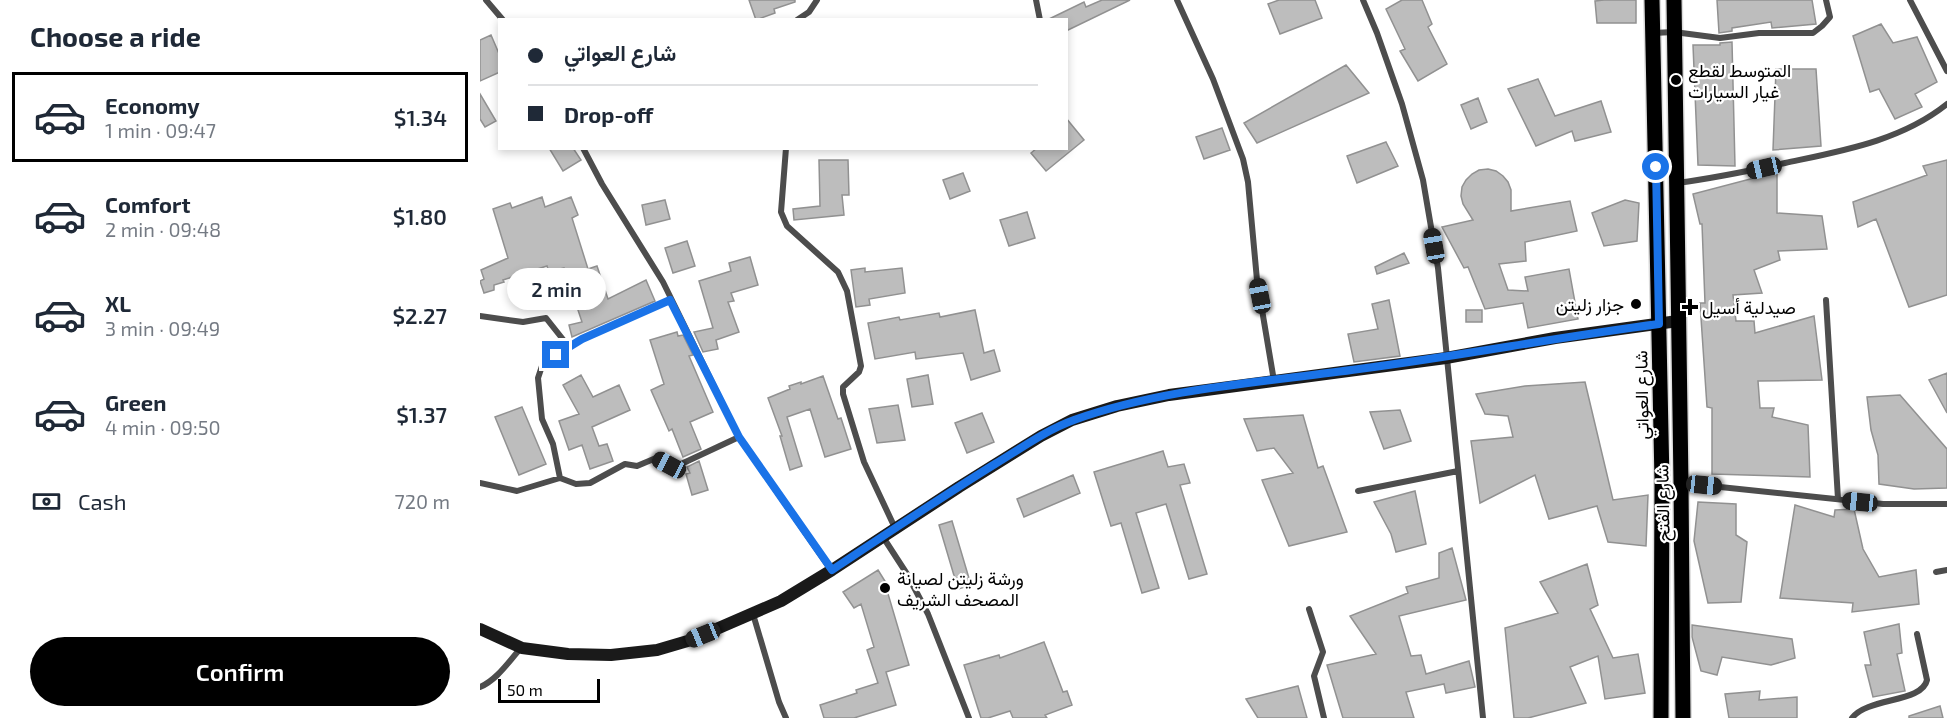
<!DOCTYPE html>
<meta charset="utf-8">
<style>
body{margin:0;font-family:"Exo 2",Vazirmatn,sans-serif;background:#f2f2f3;color:#1f2937;height:100vh;display:flex;flex-direction:column;font-size:22px;white-space:nowrap}
*{box-sizing:border-box;margin:0}
p{font-size:20px;color:#747a83}
.icon{flex:none;width:33px;height:33px;fill:none;stroke:currentColor;stroke-width:2;stroke-linecap:round;stroke-linejoin:round}
.map{position:relative;flex:1;overflow:hidden}
.details{display:flex;flex-direction:column;background:#fff;width:480px}
.details>*{flex:none}
.guide{position:absolute;left:18px;top:18px;width:570px;height:132px;border-radius:0px;box-shadow:0 3px 9px #0003;display:grid;align-content:center;height:132px;padding:0 30px;background:#fff}
.scale{position:absolute;left:18px;bottom:15px;width:102px;box-sizing:border-box;padding-left:6px;border:3px solid #000;border-top:0;font-size:16px;line-height:21px;white-space:nowrap;color:#000;-webkit-text-stroke:4px #fff;paint-order:stroke}
.end{position:absolute;width:27px;height:27px;margin:-14px;border:8px solid #1a73e8;background:#fff;box-shadow:0 0 0 3px #fff}
.from{border-radius:50%}
.bubble{position:absolute;height:42px;border-radius:21px;background:#fff;box-shadow:0 3px 9px #0003;font-size:20px;font-weight:600;line-height:42px;text-align:center}
.car{position:absolute;width:18px;height:36px;margin:-18px -9px;border-radius:8px;box-shadow:0 0 4px 2px #0007;background:linear-gradient(#222 24%,#8ab4d8 0 40%,#222 0 76%,#8ab4d8 0 86%,#222 0)}
.guide b{display:flex;align-items:center;gap:21px;height:57px;font-size:22px}
.guide b+b{border-top:2px solid #e0e1e3}
.guide i{width:15px;height:15px;background:#1f2937}
ul{padding:0;list-style:none}
li{display:flex;align-items:center;gap:18px;height:90px;margin:0 12px 9px;padding:0 18px;border:3px solid transparent;border-radius:0px}
li div{flex:1}
li b{display:block;font-size:22px}
li em{font-style:normal;font-weight:600}
li.current{border-color:#000}
li>.icon{width:54px;height:54px;stroke-width:1.5}
h2{padding:0 30px;font-size:27px;line-height:72px}
.pay{display:flex;align-items:center;gap:15px;height:66px;padding:0 30px;font-size:22px}
.pay p{margin-inline-start:auto}
.action{display:flex;gap:12px;margin-top:auto;padding:12px 30px}
.action a{flex:1;height:69px;border-radius:36px;background:#000;color:#fff;font-size:24px;font-weight:600;line-height:69px;text-align:center}
main{display:flex;flex:1;min-height:0}
.map>svg:first-child{display:block}
</style>
<main>
<section class="details">
<h2>Choose a ride</h2>
<ul>
<li class="current"><svg class="icon" aria-label="car" viewBox="0 0 24 24"><path d="M5 17H2v-5l4-1 3-4h7l3 4 3 1v5h-3M9 17h6M6 11h13"/><circle cx="7" cy="17" r="2"/><circle cx="17" cy="17" r="2"/></svg><div><b>Economy</b><p>1 min · 09:47</p></div><em>$1.34</em></li>
<li><svg class="icon" aria-label="car" viewBox="0 0 24 24"><path d="M5 17H2v-5l4-1 3-4h7l3 4 3 1v5h-3M9 17h6M6 11h13"/><circle cx="7" cy="17" r="2"/><circle cx="17" cy="17" r="2"/></svg><div><b>Comfort</b><p>2 min · 09:48</p></div><em>$1.80</em></li>
<li><svg class="icon" aria-label="car" viewBox="0 0 24 24"><path d="M5 17H2v-5l4-1 3-4h7l3 4 3 1v5h-3M9 17h6M6 11h13"/><circle cx="7" cy="17" r="2"/><circle cx="17" cy="17" r="2"/></svg><div><b>XL</b><p>3 min · 09:49</p></div><em>$2.27</em></li>
<li><svg class="icon" aria-label="car" viewBox="0 0 24 24"><path d="M5 17H2v-5l4-1 3-4h7l3 4 3 1v5h-3M9 17h6M6 11h13"/><circle cx="7" cy="17" r="2"/><circle cx="17" cy="17" r="2"/></svg><div><b>Green</b><p>4 min · 09:50</p></div><em>$1.37</em></li>
</ul>
<div class="pay"><svg class="icon" aria-label="cash" viewBox="0 0 24 24"><path d="M3 7h18v10H3z"/><circle cx="12" cy="12" r="2"/></svg>Cash<p>720 m</p></div>
<div class="action"><a>Confirm</a></div>
</section>
<div class="map">
<svg width="1467" height="718" viewBox="0 0 1467 718">
<rect width="100%" height="100%" fill="#fff"/>
<path fill="#bdbdbd" stroke="#919191" stroke-width="1.5" d="M 269,0 L 315,0 L 315,2 L 294,9 L 295,13 L 276,20 Z
M 622,0 L 650,0 L 586,31 L 586,20 L 567,20 L 604,2 L 606,7 Z
M 799,0 L 835,0 L 842,18 L 800,34 L 788,4 Z
M 922,0 L 942,0 L 952,24 L 948,27 L 967,64 L 938,81 L 920,51 L 925,49 L 906,9 Z
M 1124,0 L 1156,0 L 1156,23 L 1117,23 L 1115,1 Z
M 1237,0 L 1332,0 L 1336,24 L 1292,28 L 1291,22 L 1252,28 L 1252,31 L 1239,33 Z
M 1401,24 L 1413,43 L 1437,37 L 1457,82 L 1435,94 L 1442,107 L 1415,119 L 1399,89 L 1390,92 L 1373,36 Z
M 11,35 L 20,56 L 20,72 L 0,81 L 0,40 Z
M 1252,42 L 1255,166 L 1218,165 L 1213,45 L 1240,45 L 1240,43 Z
M 866,65 L 889,93 L 777,143 L 764,123 Z
M 1296,69 L 1336,69 L 1341,146 L 1293,150 Z
M 1058,79 L 1075,116 L 1121,101 L 1131,132 L 1095,141 L 1092,131 L 1056,146 L 1028,89 Z
M 0,94 L 16,121 L 5,127 L 0,119 Z
M 998,98 L 1007,122 L 991,129 L 981,105 Z
M 586,118 L 604,140 L 566,171 L 551,153 L 557,148 L 586,148 Z
M 742,128 L 750,150 L 724,159 L 716,137 Z
M 906,142 L 918,166 L 877,183 L 867,156 Z
M 69,148 L 93,148 L 101,160 L 83,171 Z
M 339,160 L 368,160 L 369,195 L 362,195 L 364,215 L 314,220 L 313,209 L 340,206 Z
M 1467,160 L 1467,295 L 1429,307 L 1396,219 L 1378,227 L 1373,202 L 1447,175 L 1443,166 Z
M 1008,169 L 1016,171 L 1023,176 L 1028,182 L 1031,190 L 1031,211 L 1090,201 L 1097,231 L 1045,242 L 1046,261 L 1019,264 L 1028,290 L 1048,291 L 1045,277 L 1089,269 L 1098,319 L 1048,328 L 1043,303 L 1005,309 L 988,267 L 984,268 L 962,227 L 993,220 L 983,204 L 981,196 L 982,187 L 986,180 L 992,174 L 999,170 Z
M 1297,172 L 1297,213 L 1342,216 L 1347,249 L 1298,251 L 1300,260 L 1274,270 L 1282,293 L 1253,295 L 1256,321 L 1274,321 L 1275,333 L 1334,316 L 1342,380 L 1278,381 L 1280,408 L 1294,408 L 1292,417 L 1328,425 L 1330,477 L 1232,474 L 1232,408 L 1227,407 L 1220,303 L 1225,303 L 1222,224 L 1220,224 L 1213,194 Z
M 483,173 L 490,191 L 470,199 L 463,180 Z
M 62,197 L 65,207 L 91,197 L 98,215 L 92,218 L 108,269 L 117,266 L 128,299 L 166,280 L 175,301 L 92,337 L 89,325 L 102,322 L 84,268 L 69,272 L 67,266 L 23,280 L 24,282 L 14,285 L 14,290 L 4,293 L 0,281 L 4,279 L 1,270 L 28,258 L 13,209 L 30,203 L 32,208 Z
M 185,200 L 190,219 L 166,225 L 162,205 Z
M 1145,200 L 1159,203 L 1157,241 L 1124,246 L 1112,213 Z
M 547,212 L 555,238 L 529,246 L 520,220 Z
M 207,241 L 215,266 L 193,273 L 185,248 Z
M 924,253 L 929,263 L 897,274 L 895,267 Z
M 270,257 L 278,285 L 251,293 L 254,301 L 248,302 L 259,332 L 236,340 L 238,349 L 223,352 L 214,332 L 233,328 L 219,281 L 251,271 L 249,263 Z
M 385,268 L 385,272 L 422,268 L 425,293 L 389,299 L 390,305 L 376,307 L 371,270 Z
M 909,300 L 920,356 L 874,362 L 868,334 L 898,329 L 892,304 Z
M 495,310 L 504,353 L 514,350 L 520,371 L 491,380 L 483,353 L 436,359 L 435,352 L 395,359 L 388,323 L 419,317 L 420,320 L 459,313 L 460,317 Z
M 986,310 L 1002,310 L 1002,322 L 986,322 Z
M 197,332 L 198,336 L 203,335 L 213,355 L 209,356 L 233,412 L 210,422 L 221,449 L 203,457 L 192,429 L 189,431 L 171,390 L 184,384 L 170,340 Z
M 1467,373 L 1467,413 L 1449,380 Z
M 101,375 L 113,397 L 139,385 L 150,410 L 112,427 L 119,446 L 127,444 L 133,461 L 110,469 L 102,445 L 89,450 L 79,421 L 99,414 L 83,385 Z
M 448,375 L 453,404 L 432,407 L 427,379 Z
M 343,376 L 358,419 L 361,418 L 371,449 L 345,457 L 330,409 L 307,417 L 322,466 L 310,470 L 300,436 L 302,436 L 288,398 L 310,389 L 309,386 L 321,382 L 321,384 Z
M 1105,382 L 1133,500 L 1168,495 L 1166,546 L 1128,542 L 1117,506 L 1069,519 L 1055,475 L 1000,503 L 991,441 L 1033,437 L 1028,416 L 1005,414 L 996,394 L 1045,386 Z
M 1420,395 L 1467,449 L 1467,488 L 1434,489 L 1399,484 L 1398,455 L 1391,430 L 1387,397 Z
M 418,405 L 425,440 L 397,443 L 389,409 Z
M 42,407 L 66,464 L 39,475 L 15,417 Z
M 920,410 L 931,441 L 904,449 L 890,412 Z
M 502,413 L 514,442 L 487,453 L 475,423 Z
M 823,415 L 838,468 L 843,466 L 867,532 L 809,546 L 782,480 L 813,473 L 794,448 L 777,451 L 764,419 Z
M 683,451 L 688,467 L 704,464 L 710,483 L 700,485 L 727,574 L 709,579 L 686,504 L 656,513 L 679,588 L 662,593 L 641,523 L 631,526 L 614,472 Z
M 219,461 L 228,490 L 212,495 L 206,474 L 210,473 L 207,467 Z
M 593,475 L 600,493 L 544,517 L 537,499 Z
M 935,491 L 946,544 L 916,552 L 911,534 L 894,502 Z
M 1218,502 L 1256,504 L 1256,535 L 1267,542 L 1261,602 L 1228,603 L 1214,541 Z
M 1315,505 L 1354,517 L 1355,510 L 1374,509 L 1383,549 L 1399,577 L 1436,570 L 1439,604 L 1372,612 L 1373,603 L 1300,598 Z
M 472,521 L 491,585 L 478,589 L 459,525 Z
M 972,548 L 986,600 L 919,616 L 931,656 L 941,655 L 946,674 L 989,661 L 995,687 L 966,693 L 964,684 L 926,692 L 934,718 L 863,718 L 847,665 L 896,654 L 870,616 L 928,593 L 926,587 L 959,578 L 959,553 Z
M 1107,564 L 1118,605 L 1110,609 L 1133,658 L 1158,654 L 1165,693 L 1125,699 L 1118,656 L 1090,667 L 1106,703 L 1048,718 L 1034,718 L 1025,628 L 1078,613 L 1060,582 Z
M 398,570 L 408,586 L 406,587 L 429,665 L 406,672 L 416,705 L 374,718 L 344,718 L 340,705 L 377,693 L 376,690 L 398,683 L 387,650 L 394,647 L 381,604 L 374,608 L 363,592 Z
M 1419,624 L 1422,653 L 1417,654 L 1425,691 L 1393,697 L 1385,665 L 1391,665 L 1384,632 Z
M 1212,625 L 1312,639 L 1315,658 L 1291,665 L 1242,657 L 1237,675 L 1221,671 L 1212,637 Z
M 564,642 L 583,692 L 587,691 L 592,705 L 565,715 L 567,718 L 533,718 L 530,711 L 508,718 L 501,718 L 484,665 L 519,655 L 520,658 Z
M 818,686 L 827,718 L 778,718 L 766,699 Z
M 1280,691 L 1279,700 L 1317,697 L 1317,718 L 1249,718 L 1245,694 Z
M 1460,706 L 1463,718 L 1429,718 L 1429,716 Z"/>
<g fill="none" stroke-linecap="round" stroke-linejoin="round">
<g stroke="#dbdbdb" stroke-width="18">
<path id="primary" d="M 1172,0 L 1182,481 L 1181,718
M 1194,0 L 1201,483 L 1203,718"/>
</g>
<path stroke="#4d4d4d" stroke-width="6" d="M 6,0 L 23,20
M 556,0 L 560,20
M 697,0 L 733,79 L 763,159 L 768,182 L 777,280 L 794,381
M 883,0 L 897,33 L 922,104 L 943,180 L 958,268 L 1003,718
M 1430,0 L 1467,71
M 317,20 L 329,12 L 337,0
M 1173,33 L 1194,32 L 1240,38 L 1279,33 L 1333,33 L 1342,26 L 1350,17 L 1346,0
M 103,148 L 122,184 L 183,282 L 259,437 L 351,570
M 306,148 L 301,212 L 307,226 L 358,272 L 367,291 L 381,366 L 379,372 L 363,387 L 363,394 L 384,462 L 415,528
M 1197,183 C 1234,178 1269,171 1305,163 C 1361,151 1421,141 1467,104
M 190,300 L 102,339 L 63,363 L 58,378 L 62,419 L 73,444 L 80,478 L 96,484 L 110,483 L 145,464 L 157,466 L 176,458 L 189,465 L 199,465 L 259,437
M 1346,300 L 1358,499
M 0,316 L 43,322 L 66,318 L 89,347
M 0,483 L 37,491 L 80,478
M 1202,483 L 1403,504 L 1467,504
M 878,491 L 978,471
M 403,537 L 427,574 L 448,614 L 489,718
M 1456,572 L 1467,570
M 829,609 L 843,652 L 834,676 L 844,718
M 273,614 L 299,702 L 306,718
M 0,687 C 17,680 29,661 41,648
M 1372,718 C 1388,697 1442,703 1447,680 L 1437,634"/>
<path stroke="#1a1a1a" stroke-width="12" d="M 0,629 L 42,648 L 88,654 L 131,655 L 177,650 L 211,640 L 301,601 L 352,570 L 479,487 L 561,436 L 592,420 L 637,406 L 689,395 L 966,358 L 1075,338 L 1198,321"/>
<use href="#primary" stroke="#000" stroke-width="15"/>
</g>
<g fill="none" stroke-linecap="round" stroke-linejoin="round">
<path stroke="#1a73e8" stroke-width="8" d="M 76,355 L 102,339 L 190,300 L 259,437 L 352,570 C 406,534 460,498 515,464 C 540,449 566,430 594,420 C 683,388 786,382 879,369 C 979,356 1079,337 1179,324 L 1176,167"/>
</g>
<g fill="#000" stroke="#fff" stroke-width="2">
<circle cx="1196" cy="80" r="6"/>
<circle cx="1156" cy="304" r="6"/>
<path d="M1207 298h6v6h6v6h-6v6h-6v-6h-6v-6h6z"/>
<circle cx="405" cy="588" r="6"/>
</g>
<g text-anchor="middle" dominant-baseline="central" stroke-width="4.5" stroke-linejoin="round" paint-order="stroke">
<g font-size="18" fill="#000" stroke="#fff" text-anchor="start">
<text x="1208" y="70">المتوسط لقطع<tspan x="1208" dy="21">غيار السيارات</tspan></text>
<text x="1144" y="304" text-anchor="end">جزار زليتن</text>
<text x="1222" y="307">صيدلية أسيل</text>
<text x="417" y="578">ورشة زليتن لصيانة<tspan x="417" dy="21">المصحف الشريف</tspan></text>
</g>
<g font-size="18" fill="#000" stroke="#fff">
<text transform="translate(1161 395) rotate(-91)">شارع العواتي</text>
<text transform="translate(1182 503) rotate(-91)">شارع الفتح</text>
</g>
</g>
</svg>
<div class="scale">50 m</div>
<i class="end from" style="left:1176px;top:167px"></i>
<i class="end" style="left:76px;top:355px"></i>
<div class="bubble" style="left:27px;top:268px;width:99px">2 min</div>
<i class="car" style="left:1284px;top:168px;rotate:257deg"></i>
<i class="car" style="left:954px;top:246px;rotate:350deg"></i>
<i class="car" style="left:780px;top:296px;rotate:349deg"></i>
<i class="car" style="left:189px;top:465px;rotate:298deg"></i>
<i class="car" style="left:1224px;top:485px;rotate:96deg"></i>
<i class="car" style="left:1380px;top:502px;rotate:276deg"></i>
<i class="car" style="left:223px;top:635px;rotate:248deg"></i>
<div class="guide">
<b><i class="from"></i>شارع العواتي</b>
<b><i></i>Drop-off</b>
</div>
</div>
</main>
